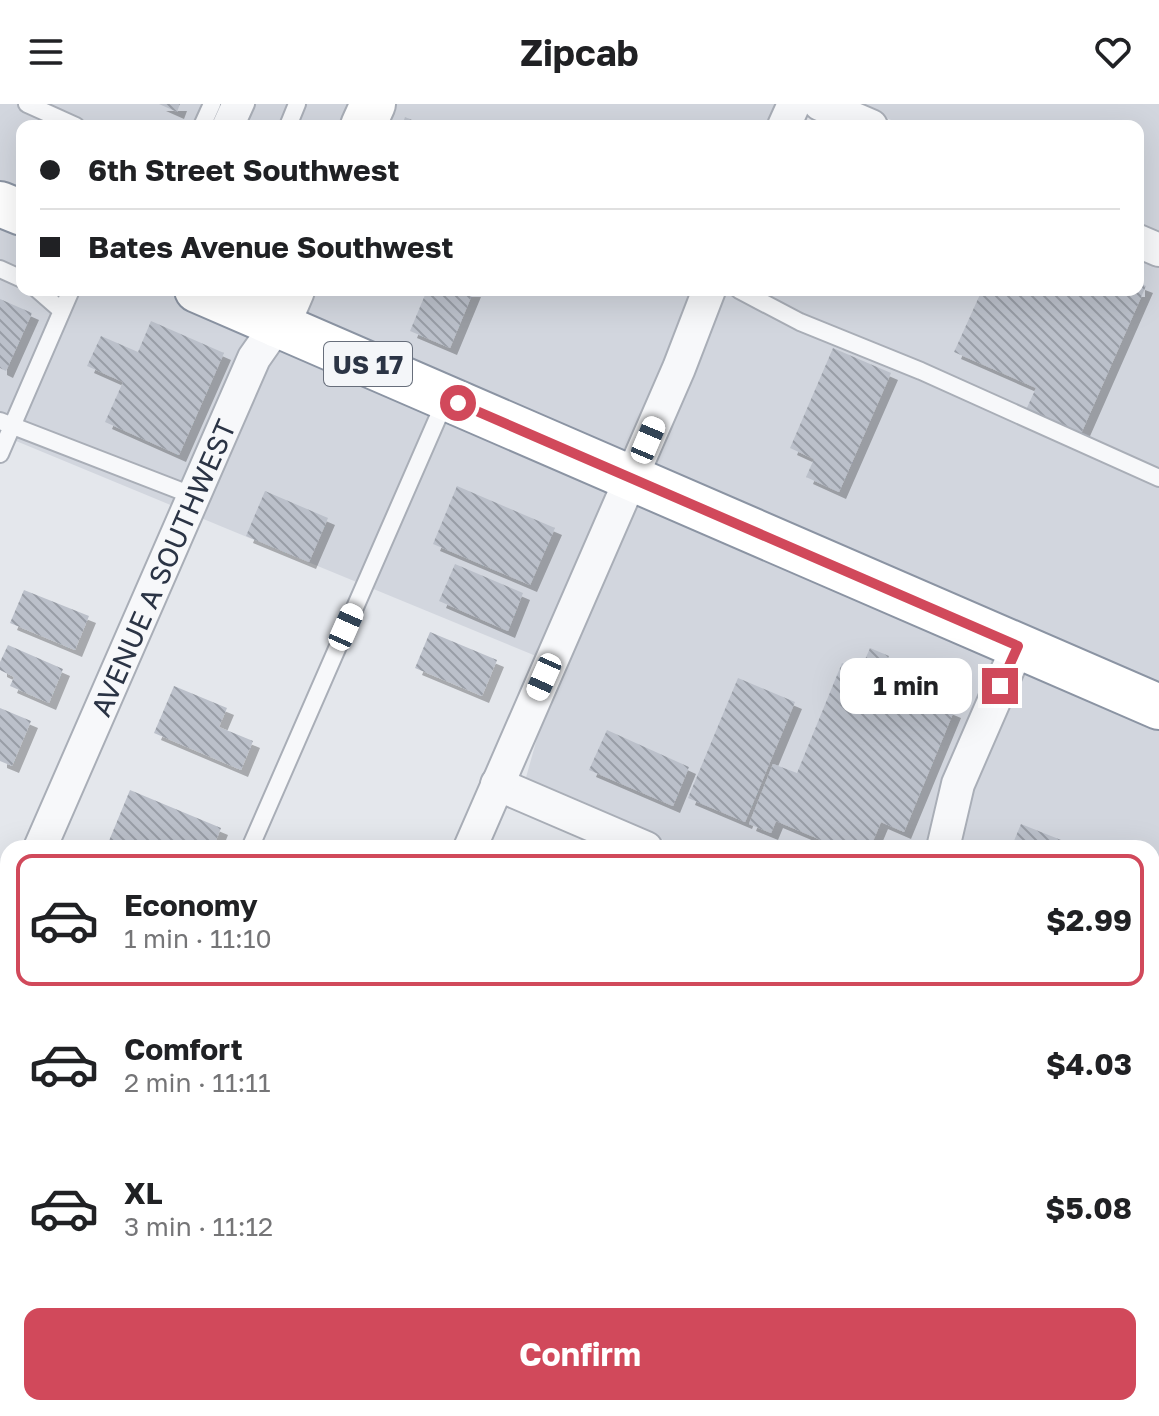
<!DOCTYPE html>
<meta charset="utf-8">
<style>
body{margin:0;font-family:"Golos Text",sans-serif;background:#f6f6f6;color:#202124;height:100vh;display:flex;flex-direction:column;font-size:30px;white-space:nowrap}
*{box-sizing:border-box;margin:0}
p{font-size:26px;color:#757577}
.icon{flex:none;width:44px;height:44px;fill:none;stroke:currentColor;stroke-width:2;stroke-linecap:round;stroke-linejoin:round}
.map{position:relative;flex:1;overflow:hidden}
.details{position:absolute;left:0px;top:736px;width:1160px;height:576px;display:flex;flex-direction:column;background:#fff;border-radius:24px 24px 0 0;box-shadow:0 8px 32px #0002}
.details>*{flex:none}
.banner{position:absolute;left:16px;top:16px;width:1128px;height:176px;border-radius:16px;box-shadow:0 8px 32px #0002;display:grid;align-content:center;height:176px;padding:0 24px;background:#fff}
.end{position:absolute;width:36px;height:36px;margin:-18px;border:10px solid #d1495b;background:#fff;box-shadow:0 0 0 4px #fff}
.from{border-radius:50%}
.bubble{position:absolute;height:56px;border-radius:16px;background:#fff;box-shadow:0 8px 32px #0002;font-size:26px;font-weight:700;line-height:56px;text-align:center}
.car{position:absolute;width:24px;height:48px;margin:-24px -12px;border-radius:10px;box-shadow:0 0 6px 2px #0007;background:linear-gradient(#fff 24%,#345 0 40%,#fff 0 76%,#345 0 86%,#fff 0)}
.banner b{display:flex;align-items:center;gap:28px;height:76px;font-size:30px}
.banner b+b{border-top:2px solid #e0e0e0}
.banner i{width:20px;height:20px;background:#202124}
ul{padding:14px 0 0;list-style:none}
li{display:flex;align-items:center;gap:24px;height:132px;margin:0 16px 12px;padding:0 8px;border:4px solid transparent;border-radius:16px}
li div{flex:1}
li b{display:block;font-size:30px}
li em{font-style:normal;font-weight:700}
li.selected{border-color:#d1495b}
li>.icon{width:72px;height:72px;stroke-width:1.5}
.action{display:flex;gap:16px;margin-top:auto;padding:16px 24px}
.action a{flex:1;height:92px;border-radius:16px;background:#d1495b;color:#fff;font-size:32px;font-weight:700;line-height:92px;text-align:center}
header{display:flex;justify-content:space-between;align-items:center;height:104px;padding:0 24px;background:#fff;font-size:36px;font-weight:700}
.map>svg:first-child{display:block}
</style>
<header><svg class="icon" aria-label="menu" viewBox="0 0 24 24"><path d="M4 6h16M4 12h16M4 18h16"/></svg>Zipcab<svg class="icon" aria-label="heart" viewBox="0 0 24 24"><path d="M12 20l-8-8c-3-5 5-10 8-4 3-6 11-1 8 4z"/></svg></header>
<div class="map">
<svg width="1159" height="1312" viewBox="0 0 1159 1312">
<defs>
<pattern id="building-back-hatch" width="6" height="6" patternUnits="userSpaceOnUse" patternTransform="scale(2)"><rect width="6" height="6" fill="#bbc0ca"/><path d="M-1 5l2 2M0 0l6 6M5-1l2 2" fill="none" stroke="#989da6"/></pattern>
<filter id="shadow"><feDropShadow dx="7" dy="7" stdDeviation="0" flood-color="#0004"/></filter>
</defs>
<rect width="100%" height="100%" fill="#e4e7ec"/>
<path fill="#d2d6de" d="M 0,0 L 356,0 L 347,22 L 22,22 L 22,94 L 0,85 Z
M 389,0 L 777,0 L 767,22 L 380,22 Z
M 854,0 L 1159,0 L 1159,131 L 1138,122 L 1138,22 L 905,22 Z
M 0,114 L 22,124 L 22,186 L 163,186 L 255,226 L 173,402 L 4,332 L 0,341 Z
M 1138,152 L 1159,161 L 1159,588 L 651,367 L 693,270 L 725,186 L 1138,186 Z
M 309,186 L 692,186 L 623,355 L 297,215 Z
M 283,239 L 612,380 L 536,552 L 201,414 L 267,261 Z
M 640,392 L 998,549 L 944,676 L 927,744 L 682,744 L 525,677 L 543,613 Z
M 1027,561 L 1159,618 L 1159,949 L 1152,946 L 1152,744 L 959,744 L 973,686 Z"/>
<path fill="url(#building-back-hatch)" filter="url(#shadow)" d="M 159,0 L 180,0 L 177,8 Z
M 405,13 L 426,22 L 402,22 Z
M 1138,179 L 1146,182 L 1080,332 L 1025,308 L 1036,284 L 954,248 L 982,186 L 1138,186 Z
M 427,186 L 474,186 L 450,244 L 410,227 Z
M 0,195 L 32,209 L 6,267 L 0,264 Z
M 151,217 L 224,249 L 179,351 L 105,318 L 123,278 L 87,262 L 101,232 L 138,248 Z
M 833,244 L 891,269 L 839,388 L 806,373 L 814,355 L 790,344 Z
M 457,382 L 555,424 L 530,481 L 433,440 Z
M 265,387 L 328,414 L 309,458 L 246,432 Z
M 455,460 L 523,489 L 508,527 L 439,497 Z
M 24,486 L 89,512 L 75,546 L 10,519 Z
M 430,528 L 497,556 L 482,592 L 415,564 Z
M 8,541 L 63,565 L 49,599 L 10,582 L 14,573 L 0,566 L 0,558 Z
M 870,544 L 889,552 L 879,576 L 954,607 L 904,728 L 881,718 L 870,744 L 840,744 L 776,717 L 771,729 L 749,720 L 773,660 L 797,669 L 842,559 L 860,567 Z
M 738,574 L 795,598 L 745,718 L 688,694 Z
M 174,582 L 227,604 L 219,623 L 253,637 L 241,666 L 154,629 Z
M 0,604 L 31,617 L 12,662 L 0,657 Z
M 607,626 L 689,663 L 673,702 L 589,666 Z
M 130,686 L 221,724 L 213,744 L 106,744 Z
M 1021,720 L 1081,744 L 1011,744 Z
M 1159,861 L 1159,898 L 1152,895 L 1152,878 Z
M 1152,1011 L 1159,1014 L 1159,1060 L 1152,1057 Z
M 0,1071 L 8,1074 L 8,1124 L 0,1121 Z
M 497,1304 L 557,1304 L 553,1312 L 503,1312 L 495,1309 Z
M 789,1304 L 837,1304 L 833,1312 L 785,1312 Z
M 847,1304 L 883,1304 L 902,1312 L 844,1312 Z"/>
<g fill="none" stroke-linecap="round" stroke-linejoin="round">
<g stroke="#a9aeb7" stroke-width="20">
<path id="lane" d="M 27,0 L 76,22
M 202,22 L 212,0
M 220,22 L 230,0
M 236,22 L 246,0
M 288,22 L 297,0
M 0,165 L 22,175
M 38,186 L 62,207
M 739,186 L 800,218 L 921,267 L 1159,374
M 0,317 L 194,392
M 0,350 L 71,186
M 250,744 L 446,295
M 0,797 L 8,800
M 2,1312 L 8,1298
M 480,1312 L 483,1304"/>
</g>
<g stroke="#a9aeb7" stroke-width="36">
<g id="street">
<path d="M 820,0 L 871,22"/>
<path d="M 784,22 L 794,0"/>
<path d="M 1138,137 L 1159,146"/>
<path d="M 497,680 L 646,744"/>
<path id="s1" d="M 40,744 L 254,254 L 277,221"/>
<path d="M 470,744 L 679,264 L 709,186"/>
<path d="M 943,744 L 958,680 L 1018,542"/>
<path d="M 0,834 L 8,816"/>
<path d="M 0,903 L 8,906"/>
<path d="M 1152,961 L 1159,964"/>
<path d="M 1152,1267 L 1159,1249"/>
<path d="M 1051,1304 L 1073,1312"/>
<path d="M 222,1312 L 225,1304"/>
<path d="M 732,1312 L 736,1304"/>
<path d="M 1015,1312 L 1019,1304"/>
<path d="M 1134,1312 L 1137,1304"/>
</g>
</g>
<g stroke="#a9aeb7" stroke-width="48">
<path id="secondary" d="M 363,22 L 373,0
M 277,221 L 292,186"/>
</g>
<g stroke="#8b94a3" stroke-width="48">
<path id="highway" d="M 0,100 L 22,109
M 197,186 L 1159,603"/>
</g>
<use href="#lane" stroke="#f7f8fa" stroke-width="16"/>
<use href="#street" stroke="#f7f8fa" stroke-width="32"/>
<use href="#secondary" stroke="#fff" stroke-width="44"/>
<use href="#highway" stroke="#fff" stroke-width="44"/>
</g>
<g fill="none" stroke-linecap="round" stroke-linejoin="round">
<path stroke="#d1495b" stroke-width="10" d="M 458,299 L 1018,542 L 1000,582"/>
</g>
<g text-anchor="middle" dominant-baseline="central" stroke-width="6" stroke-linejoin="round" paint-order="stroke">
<rect fill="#f4f6f9" stroke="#676e7b" stroke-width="2" x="324" y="238" width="88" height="44" rx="6"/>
<g font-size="26" font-weight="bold" fill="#2b3445">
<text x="368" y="260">US 17</text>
</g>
<g font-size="28" fill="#2b3445" stroke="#f4f6f9">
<text stroke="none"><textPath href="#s1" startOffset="306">AVENUE A SOUTHWEST</textPath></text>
</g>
</g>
</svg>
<i class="end from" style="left:458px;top:299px"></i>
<i class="end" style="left:1000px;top:582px"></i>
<div class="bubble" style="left:840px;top:554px;width:132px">1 min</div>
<i class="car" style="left:648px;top:336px;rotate:23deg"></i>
<i class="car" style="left:346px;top:523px;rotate:24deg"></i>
<i class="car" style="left:544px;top:573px;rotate:204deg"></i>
<div class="banner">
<b><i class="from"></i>6th Street Southwest</b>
<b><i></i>Bates Avenue Southwest</b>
</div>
<section class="details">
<ul>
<li class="selected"><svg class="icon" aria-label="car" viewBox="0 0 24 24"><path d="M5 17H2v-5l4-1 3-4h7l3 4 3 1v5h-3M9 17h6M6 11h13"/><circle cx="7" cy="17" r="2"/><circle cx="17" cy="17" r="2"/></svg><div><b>Economy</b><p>1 min · 11:10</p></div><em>$2.99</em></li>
<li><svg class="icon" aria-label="car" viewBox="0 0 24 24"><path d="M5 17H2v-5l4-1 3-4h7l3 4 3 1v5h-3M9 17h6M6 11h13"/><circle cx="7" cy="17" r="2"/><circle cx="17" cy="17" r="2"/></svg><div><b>Comfort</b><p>2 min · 11:11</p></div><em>$4.03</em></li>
<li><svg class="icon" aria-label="car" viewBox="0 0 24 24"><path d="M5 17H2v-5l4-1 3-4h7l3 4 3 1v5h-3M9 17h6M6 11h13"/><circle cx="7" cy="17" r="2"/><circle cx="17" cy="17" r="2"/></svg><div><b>XL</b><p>3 min · 11:12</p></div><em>$5.08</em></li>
</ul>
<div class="action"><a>Confirm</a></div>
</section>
</div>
